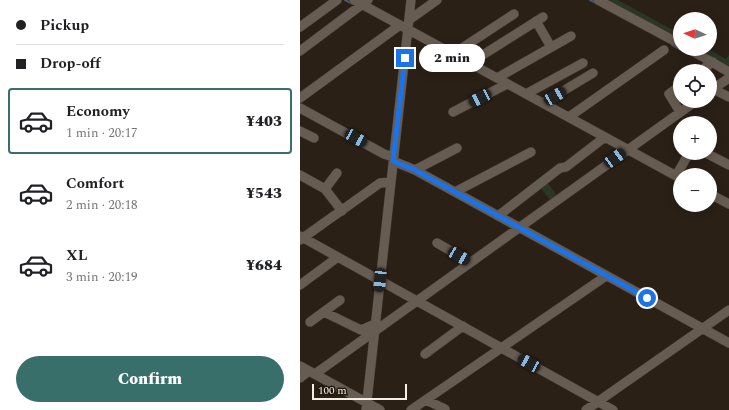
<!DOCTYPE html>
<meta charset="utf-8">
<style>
body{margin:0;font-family:Spectral,serif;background:#f6f6f6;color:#202124;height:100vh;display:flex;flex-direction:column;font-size:15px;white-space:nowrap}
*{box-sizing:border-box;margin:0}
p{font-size:13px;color:#757577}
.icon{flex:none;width:22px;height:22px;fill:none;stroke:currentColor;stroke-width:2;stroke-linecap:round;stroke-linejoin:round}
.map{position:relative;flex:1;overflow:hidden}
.sheet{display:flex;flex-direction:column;background:#fff;width:300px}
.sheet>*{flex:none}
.guide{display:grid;align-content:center;height:88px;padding:0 16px;background:#fff}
.needle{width:26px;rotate:274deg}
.controls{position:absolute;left:373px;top:12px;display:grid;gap:8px}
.controls a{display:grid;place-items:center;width:44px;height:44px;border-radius:50%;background:#fff;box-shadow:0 2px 10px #0003;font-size:20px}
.scale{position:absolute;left:12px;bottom:10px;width:95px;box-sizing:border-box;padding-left:4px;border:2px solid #f6efe8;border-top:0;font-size:11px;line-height:14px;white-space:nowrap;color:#f6efe8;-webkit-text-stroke:3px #20170d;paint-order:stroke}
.end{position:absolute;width:18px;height:18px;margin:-9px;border:5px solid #1a73e8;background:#fff;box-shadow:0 0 0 2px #fff}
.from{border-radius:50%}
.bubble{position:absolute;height:28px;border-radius:14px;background:#fff;box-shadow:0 2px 10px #0003;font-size:13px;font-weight:800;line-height:28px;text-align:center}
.car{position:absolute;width:12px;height:24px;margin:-12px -6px;border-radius:5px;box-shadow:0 0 3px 1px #0007;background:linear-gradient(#222 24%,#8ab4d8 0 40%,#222 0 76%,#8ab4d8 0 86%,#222 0)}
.guide b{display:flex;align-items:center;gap:14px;height:38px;font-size:15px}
.guide b+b{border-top:1px solid #e0e0e0}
.guide i{width:10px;height:10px;background:#202124}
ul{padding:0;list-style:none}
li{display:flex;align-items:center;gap:12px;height:66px;margin:0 8px 6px;padding:0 8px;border:2px solid transparent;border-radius:4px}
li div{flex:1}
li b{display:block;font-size:15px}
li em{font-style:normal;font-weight:800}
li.current{border-color:#396f6a}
li>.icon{width:36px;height:36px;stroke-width:1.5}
.action{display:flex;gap:8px;margin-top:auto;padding:8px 16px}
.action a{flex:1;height:46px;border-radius:24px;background:#396f6a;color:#fff;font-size:16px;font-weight:800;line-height:46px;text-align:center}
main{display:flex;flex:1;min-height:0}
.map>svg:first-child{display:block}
</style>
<main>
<section class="sheet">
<div class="guide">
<b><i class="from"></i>Pickup</b>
<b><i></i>Drop-off</b>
</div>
<ul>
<li class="current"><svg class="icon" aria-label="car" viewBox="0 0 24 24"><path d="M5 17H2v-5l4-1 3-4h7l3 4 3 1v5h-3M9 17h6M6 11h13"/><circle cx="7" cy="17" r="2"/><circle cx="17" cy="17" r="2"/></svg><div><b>Economy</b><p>1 min · 20:17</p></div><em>¥403</em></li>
<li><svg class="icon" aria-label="car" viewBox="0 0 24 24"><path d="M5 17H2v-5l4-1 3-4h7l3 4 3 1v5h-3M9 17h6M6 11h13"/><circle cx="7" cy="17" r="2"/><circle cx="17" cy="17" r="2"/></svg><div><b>Comfort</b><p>2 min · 20:18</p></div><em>¥543</em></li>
<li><svg class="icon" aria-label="car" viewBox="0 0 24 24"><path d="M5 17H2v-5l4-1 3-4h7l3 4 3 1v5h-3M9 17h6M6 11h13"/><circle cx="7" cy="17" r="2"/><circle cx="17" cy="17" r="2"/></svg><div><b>XL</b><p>3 min · 20:19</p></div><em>¥684</em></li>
</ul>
<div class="action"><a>Confirm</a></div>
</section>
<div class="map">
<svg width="429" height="410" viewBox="0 0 429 410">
<rect width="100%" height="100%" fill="#2a2016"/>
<path fill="#2a3725" d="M 304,0 L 318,0 L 380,34 L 380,41 Z
M 394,49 L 408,49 L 426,59 L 429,55 L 429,66 L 424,65 Z
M 247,182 L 257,196 L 250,200 L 240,187 Z"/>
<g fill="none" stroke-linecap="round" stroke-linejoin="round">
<path stroke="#485973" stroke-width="2" d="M 45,0 L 53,4
M 290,0 L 296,3
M 372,45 L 389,54"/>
<g stroke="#443c35" stroke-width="10">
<path id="minor" d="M 54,0 L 380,178
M 298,0 L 380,44
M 109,20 L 137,0
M 236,21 L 251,47
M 0,27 L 37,0
M 389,49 L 429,72
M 0,51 L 68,0
M 153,54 L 214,14
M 170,63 L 243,17
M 400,71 L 413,62
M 197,78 L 271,36
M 380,86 L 369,94 L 380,112
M 413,89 L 429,97
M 410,91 L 429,78
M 226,94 L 283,63
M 0,98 L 100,25
M 243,103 L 293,73
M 0,108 L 84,154 L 93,157
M 153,112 L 207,84
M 269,117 L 364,50
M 0,131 L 14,138
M 406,153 L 429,165
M 93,161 L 115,170 L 429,343
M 115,170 L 157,148
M 0,175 L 25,189 L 42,211
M 376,176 L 389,153
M 25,189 L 37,173
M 155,192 L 231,152
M 410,194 L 429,204
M 198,216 L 260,168 L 266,167 L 305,137
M 0,236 L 313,410
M 0,240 L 80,183 L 91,182
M 137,243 L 170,262
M 0,285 L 38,257
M 24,312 L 61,330 L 75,324
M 10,322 L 40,300
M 125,354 L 163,326
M 0,366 L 80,410
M 15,374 L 396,101
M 0,378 L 9,371
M 126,400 L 145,409
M 66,410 L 111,0
M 111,410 L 306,276
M 286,410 L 429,310"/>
</g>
<use href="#minor" stroke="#675c51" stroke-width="9"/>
</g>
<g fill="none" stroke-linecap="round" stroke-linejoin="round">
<path stroke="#1a73e8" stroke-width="5" d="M 105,58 L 93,161 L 115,170 L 347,298"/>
</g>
</svg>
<div class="controls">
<a><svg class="needle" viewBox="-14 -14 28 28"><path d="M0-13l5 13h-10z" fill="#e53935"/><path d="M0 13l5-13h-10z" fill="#757577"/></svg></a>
<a><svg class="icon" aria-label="locate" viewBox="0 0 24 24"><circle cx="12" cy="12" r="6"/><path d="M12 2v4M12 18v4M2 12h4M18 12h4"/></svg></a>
<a>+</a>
<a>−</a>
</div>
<div class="scale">100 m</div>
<i class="end from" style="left:347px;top:298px"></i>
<i class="end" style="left:105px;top:58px"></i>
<div class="bubble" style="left:119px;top:44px;width:66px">2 min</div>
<i class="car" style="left:255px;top:96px;rotate:60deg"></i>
<i class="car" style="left:180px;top:98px;rotate:243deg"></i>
<i class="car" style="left:56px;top:138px;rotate:119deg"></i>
<i class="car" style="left:315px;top:158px;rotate:54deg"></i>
<i class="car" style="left:159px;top:256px;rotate:120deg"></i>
<i class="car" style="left:80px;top:280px;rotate:186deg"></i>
<i class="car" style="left:229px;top:363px;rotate:299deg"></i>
</div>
</main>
